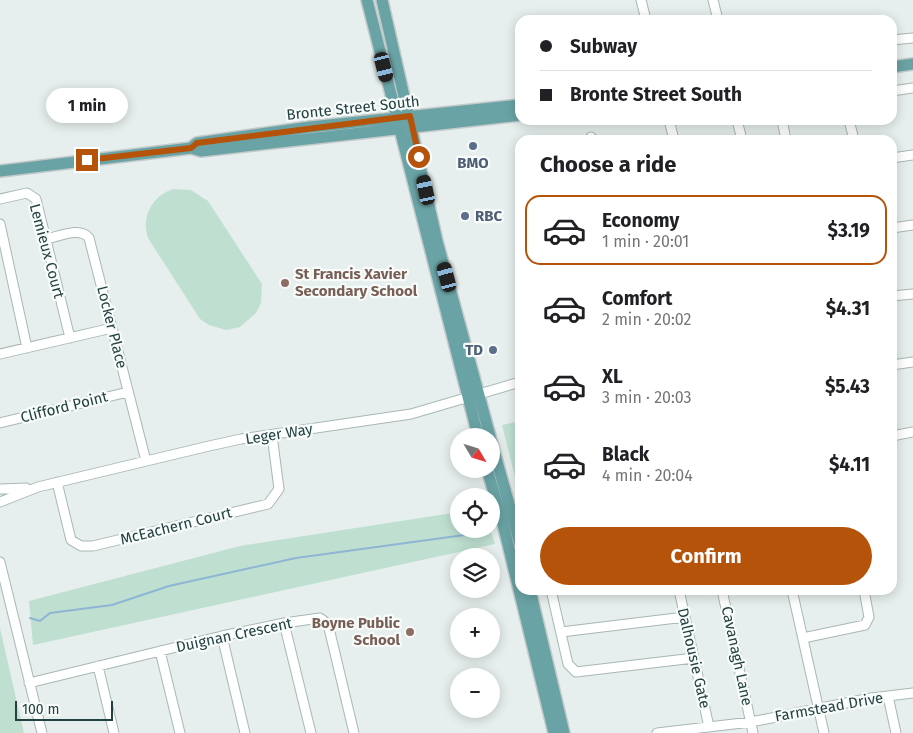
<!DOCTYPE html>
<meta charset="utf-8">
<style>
body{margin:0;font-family:"Fira Sans",sans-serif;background:#f6f6f6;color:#202124;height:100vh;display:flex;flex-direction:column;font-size:19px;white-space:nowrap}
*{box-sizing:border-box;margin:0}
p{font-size:16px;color:#757577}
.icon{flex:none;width:28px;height:28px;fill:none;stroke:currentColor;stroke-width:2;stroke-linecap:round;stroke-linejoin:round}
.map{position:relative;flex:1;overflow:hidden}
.panel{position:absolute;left:515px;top:135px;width:382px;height:460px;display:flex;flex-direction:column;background:#fff;border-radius:15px;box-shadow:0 2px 12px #0003}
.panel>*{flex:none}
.guide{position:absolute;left:515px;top:15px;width:382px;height:110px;border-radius:15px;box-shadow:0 2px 12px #0003;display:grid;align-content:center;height:110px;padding:0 25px;background:#fff}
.needle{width:32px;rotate:128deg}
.fabs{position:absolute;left:450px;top:428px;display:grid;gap:10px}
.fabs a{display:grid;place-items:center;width:50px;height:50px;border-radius:50%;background:#fff;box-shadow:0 2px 12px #0003;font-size:25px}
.scale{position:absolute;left:15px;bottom:12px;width:98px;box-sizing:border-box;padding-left:5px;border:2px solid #244142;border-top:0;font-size:14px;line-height:18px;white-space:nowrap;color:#244142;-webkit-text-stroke:4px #f7fbfa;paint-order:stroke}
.end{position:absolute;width:22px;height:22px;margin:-11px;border:6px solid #b45309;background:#fff;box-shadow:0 0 0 2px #fff}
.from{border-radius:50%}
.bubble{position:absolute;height:35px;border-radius:18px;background:#fff;box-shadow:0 2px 12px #0003;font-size:16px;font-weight:700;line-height:35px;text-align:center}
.car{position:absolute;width:15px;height:30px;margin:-15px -8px;border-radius:6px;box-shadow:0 0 4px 1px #0007;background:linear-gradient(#222 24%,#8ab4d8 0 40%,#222 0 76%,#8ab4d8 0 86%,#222 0)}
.guide b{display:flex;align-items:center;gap:18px;height:48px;font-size:19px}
.guide b+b{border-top:1px solid #e0e0e0}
.guide i{width:12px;height:12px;background:#202124}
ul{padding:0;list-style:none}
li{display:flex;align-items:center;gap:15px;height:70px;margin:0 10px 8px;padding:0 15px;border:2px solid transparent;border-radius:15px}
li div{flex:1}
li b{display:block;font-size:19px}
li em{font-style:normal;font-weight:700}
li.on{border-color:#b45309}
li>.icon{width:45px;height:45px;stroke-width:1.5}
h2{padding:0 25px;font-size:22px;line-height:60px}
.button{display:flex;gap:10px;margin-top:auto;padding:10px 25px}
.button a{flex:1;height:58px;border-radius:30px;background:#b45309;color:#fff;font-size:20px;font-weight:700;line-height:58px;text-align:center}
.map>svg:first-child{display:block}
</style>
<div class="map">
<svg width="913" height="733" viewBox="0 0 913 733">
<rect width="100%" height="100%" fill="#e6efed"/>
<path fill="#bfe0d1" d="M 173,189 L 191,190 L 208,201 L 262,284 L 261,303 L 256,313 L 240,327 L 226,330 L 209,325 L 200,319 L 148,238 C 141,217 152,196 173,189 Z
M 520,421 L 520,497 L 502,425 Z
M 459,512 L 459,529 L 490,529 L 495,544 L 33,645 L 29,601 L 240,546 Z
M 0,628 L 24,733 L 0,733 Z"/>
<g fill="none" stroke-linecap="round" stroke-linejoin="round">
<path stroke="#8eb5d4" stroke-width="2" d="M 30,618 L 40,621 L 50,613 L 112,605 L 169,586 L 296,558 L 479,533"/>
<g stroke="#a8b7b6" stroke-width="11">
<path id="minor" d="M 641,0 L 646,20
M 713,0 L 718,20
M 892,40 L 913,38
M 892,91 L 913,88
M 669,120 L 674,140
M 737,120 L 742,140
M 782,120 L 786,140
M 849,120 L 854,140
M 591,137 L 594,140
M 892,158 L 913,155
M 0,199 L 27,193 L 36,199 L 70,338
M 0,224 L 27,348
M 892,228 L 913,225
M 46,239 C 58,237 80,226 89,238 L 146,461
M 892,296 L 913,294
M 0,354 L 112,328
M 892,365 L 913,362
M 0,423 L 128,392
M 892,436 L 913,432
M 57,482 L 71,540 L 81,546 L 93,546 L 268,504 L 279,489 L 272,435
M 0,489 L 26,488
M 0,502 L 38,487 L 209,446 L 241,439 L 411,414 L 520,382
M 0,562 L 42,733
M 551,590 L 568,664 L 576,672 L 694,658
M 679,590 L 709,727
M 722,590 L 753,733
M 792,590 L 824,733
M 284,623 L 311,733
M 561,632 L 685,617
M 222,636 L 245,733
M 803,638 L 865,625 L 869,617 L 864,590
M 160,651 L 180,733
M 98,666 L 114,733
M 29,683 L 222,636 L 284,623 L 320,618 L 328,624 L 354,733
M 888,696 L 896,733
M 657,733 L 751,722 L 871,698 L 913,693"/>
</g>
<g stroke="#c2caca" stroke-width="14">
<path id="major" d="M 367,0 L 478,436
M 382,0 L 437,241 L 490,436
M 892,67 L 913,64
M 191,148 L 197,143 L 310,127 L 520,105
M 0,171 L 191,148 L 201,151 L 520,115
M 491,440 L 520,544
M 487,469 L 502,520 L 554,733
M 530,590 L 564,733"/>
</g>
<use href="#minor" stroke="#fff" stroke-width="9"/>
<use href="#major" stroke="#6aa3a5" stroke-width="11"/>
</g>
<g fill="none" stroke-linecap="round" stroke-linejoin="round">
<path stroke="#b45309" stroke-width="6" d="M 87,160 L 191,148 L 197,143 L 410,116 L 419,157"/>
</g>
<g fill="#5c6f8a" stroke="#f7fbfa" stroke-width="2">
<circle cx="473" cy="146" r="5"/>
<circle cx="465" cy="216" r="5"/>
<circle cx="493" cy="350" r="5"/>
</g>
<g fill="#8d6e63" stroke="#f7fbfa" stroke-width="2">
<circle cx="285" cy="283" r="5"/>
<circle cx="410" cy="632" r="5"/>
</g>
<g text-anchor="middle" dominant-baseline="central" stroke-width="4.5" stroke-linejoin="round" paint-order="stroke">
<g font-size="15" fill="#244142" stroke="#f7fbfa">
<text transform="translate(353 108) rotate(-6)">Bronte Street South</text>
<text transform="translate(47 251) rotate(75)">Lemieux Court</text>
<text transform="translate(112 327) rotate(76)">Locker Place</text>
<text transform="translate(64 407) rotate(-14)">Clifford Point</text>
<text transform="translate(279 434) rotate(-9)">Leger Way</text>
<text transform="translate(176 526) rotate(-14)">McEachern Court</text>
<text transform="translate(234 635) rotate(-12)">Duignan Crescent</text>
<text transform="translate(737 656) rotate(78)">Cavanagh Lane</text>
<text transform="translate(694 658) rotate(77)">Dalhousie Gate</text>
<text transform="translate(829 707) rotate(-10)">Farmstead Drive</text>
</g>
<g font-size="15" font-weight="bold" fill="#4e5e75" stroke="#f7fbfa">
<text x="473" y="163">BMO</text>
<text x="475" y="216" text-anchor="start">RBC</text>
<text x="483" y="350" text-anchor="end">TD</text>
</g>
<g font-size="15" font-weight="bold" fill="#785e54" stroke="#f7fbfa" text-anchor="start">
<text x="295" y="274">St Francis Xavier<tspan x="295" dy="17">Secondary School</tspan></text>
<text x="400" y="623" text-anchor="end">Boyne Public<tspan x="400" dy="17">School</tspan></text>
</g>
</g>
</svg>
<div class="fabs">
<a><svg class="needle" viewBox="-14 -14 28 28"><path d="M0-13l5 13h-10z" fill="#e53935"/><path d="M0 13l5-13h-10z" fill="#757577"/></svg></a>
<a><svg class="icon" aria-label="locate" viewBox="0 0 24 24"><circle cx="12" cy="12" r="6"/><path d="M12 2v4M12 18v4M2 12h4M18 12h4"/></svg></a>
<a><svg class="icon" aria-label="layers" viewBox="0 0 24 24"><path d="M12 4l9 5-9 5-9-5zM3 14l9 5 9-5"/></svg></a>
<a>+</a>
<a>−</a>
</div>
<div class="scale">100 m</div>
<i class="end from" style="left:419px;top:157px"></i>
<i class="end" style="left:87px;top:160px"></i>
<div class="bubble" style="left:46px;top:88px;width:82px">1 min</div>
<i class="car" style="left:384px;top:67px;rotate:166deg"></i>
<i class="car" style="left:426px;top:190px;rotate:348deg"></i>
<i class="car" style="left:447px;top:277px;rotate:345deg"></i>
<div class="guide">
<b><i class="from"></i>Subway</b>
<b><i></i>Bronte Street South</b>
</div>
<section class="panel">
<h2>Choose a ride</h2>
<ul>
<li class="on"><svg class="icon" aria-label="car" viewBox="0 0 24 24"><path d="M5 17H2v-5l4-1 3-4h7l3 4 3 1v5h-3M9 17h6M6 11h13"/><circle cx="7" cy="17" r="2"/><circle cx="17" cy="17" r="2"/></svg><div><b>Economy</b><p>1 min · 20:01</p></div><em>$3.19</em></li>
<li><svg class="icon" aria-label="car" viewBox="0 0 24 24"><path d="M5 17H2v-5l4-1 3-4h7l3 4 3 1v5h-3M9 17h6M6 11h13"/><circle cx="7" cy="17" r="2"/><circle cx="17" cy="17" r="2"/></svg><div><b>Comfort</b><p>2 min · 20:02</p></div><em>$4.31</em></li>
<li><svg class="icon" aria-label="car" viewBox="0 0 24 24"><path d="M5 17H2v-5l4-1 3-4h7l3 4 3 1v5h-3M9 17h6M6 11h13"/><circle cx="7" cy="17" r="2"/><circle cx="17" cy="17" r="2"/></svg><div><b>XL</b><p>3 min · 20:03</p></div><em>$5.43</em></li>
<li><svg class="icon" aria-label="car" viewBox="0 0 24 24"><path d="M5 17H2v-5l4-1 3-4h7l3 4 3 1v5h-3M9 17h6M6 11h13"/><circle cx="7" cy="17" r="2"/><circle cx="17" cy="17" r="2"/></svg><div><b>Black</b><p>4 min · 20:04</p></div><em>$4.11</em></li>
</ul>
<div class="button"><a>Confirm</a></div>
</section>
</div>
